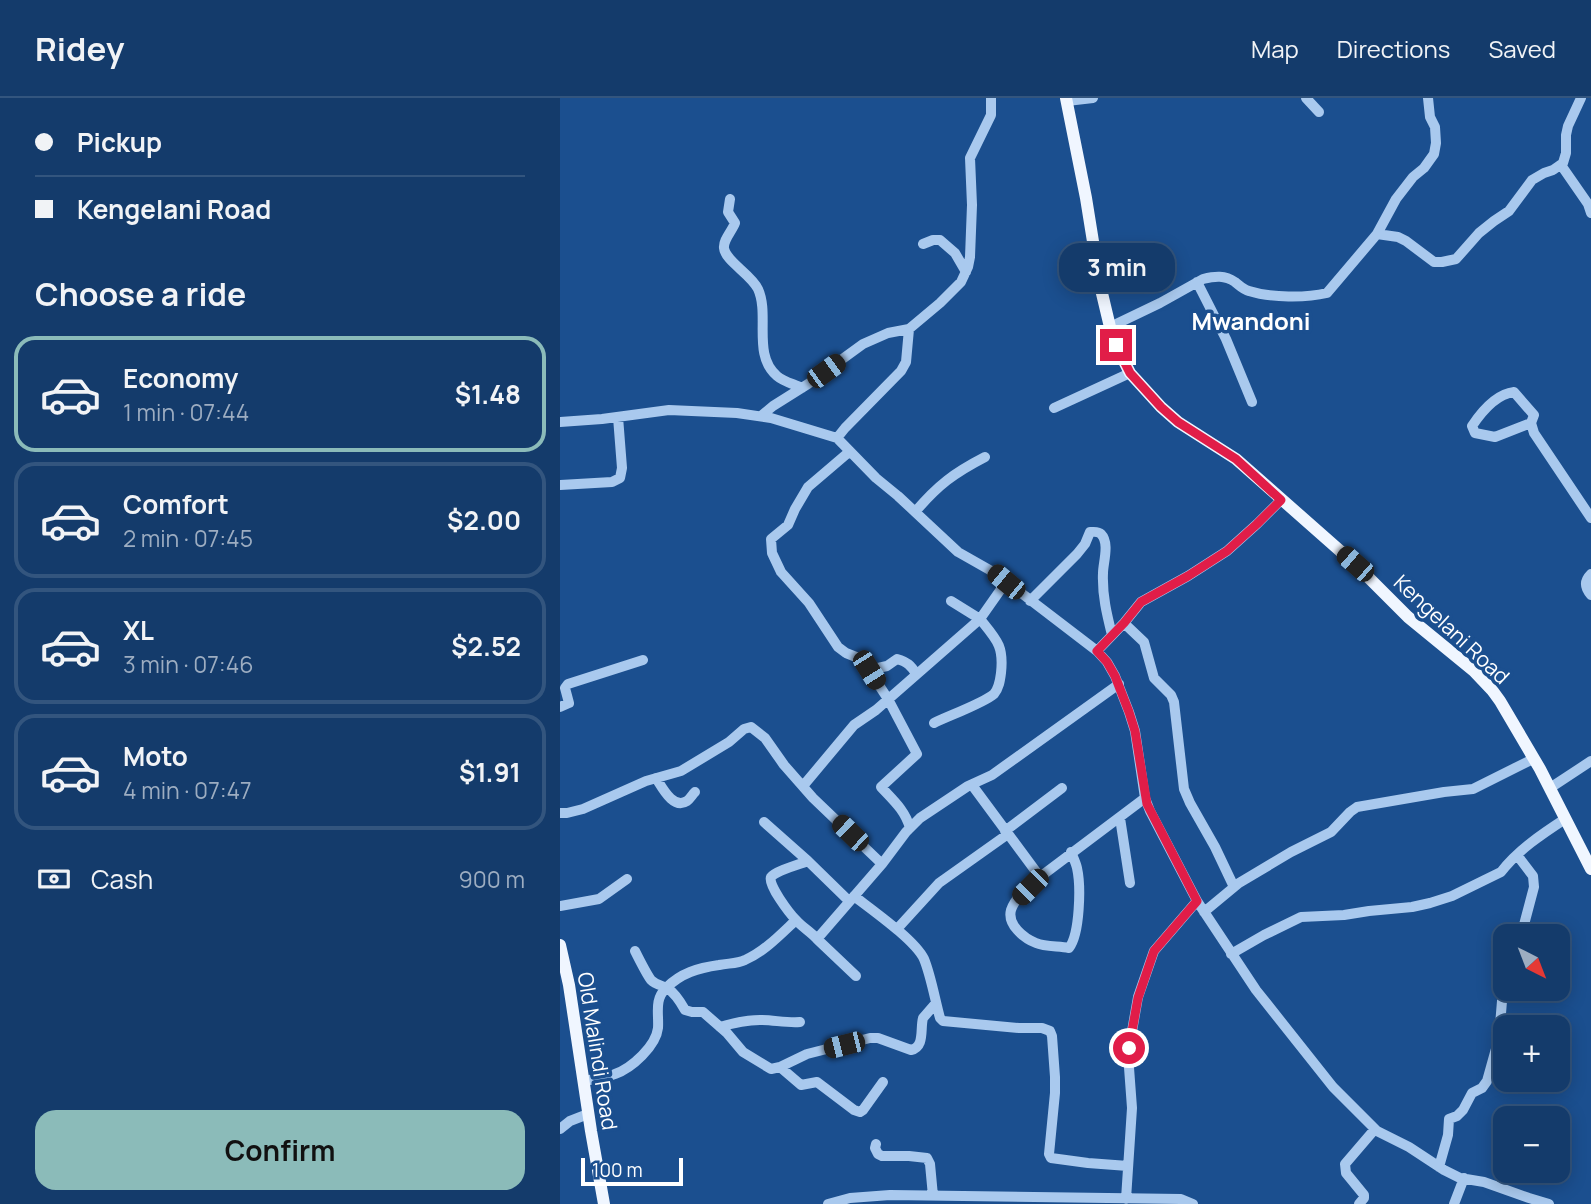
<!DOCTYPE html>
<meta charset="utf-8">
<style>
body{margin:0;font-family:Manrope,sans-serif;background:#214673;color:#f1f3f6;height:100vh;display:flex;flex-direction:column;font-size:26px;white-space:nowrap}
*{box-sizing:border-box;margin:0}
p{font-size:23px;color:#9dadc1}
.icon{flex:none;width:38px;height:38px;fill:none;stroke:currentColor;stroke-width:2;stroke-linecap:round;stroke-linejoin:round}
.map{position:relative;flex:1;overflow:hidden}
.details{display:flex;flex-direction:column;background:#143b6b;width:560px}
.details>*{flex:none}
.guide{display:grid;align-content:center;height:154px;padding:0 35px;background:#143b6b}
.needle{width:46px;rotate:138deg}
.tools{position:absolute;left:933px;top:826px;display:grid;gap:14px}
.tools a{display:grid;place-items:center;width:77px;height:77px;border-radius:14px;background:#143b6b;box-shadow:0 4px 18px #0003,0 0 0 2px #33557e;font-size:35px}
.scale{position:absolute;left:21px;bottom:18px;width:102px;box-sizing:border-box;padding-left:7px;border:4px solid #fff;border-top:0;font-size:19px;line-height:24px;white-space:nowrap;color:#fff;-webkit-text-stroke:5px #1b4f8f;paint-order:stroke}
.end{position:absolute;width:32px;height:32px;margin:-16px;border:9px solid #e11d48;background:#fff;box-shadow:0 0 0 4px #fff}
.from{border-radius:50%}
.bubble{position:absolute;height:49px;border-radius:21px;background:#143b6b;box-shadow:0 4px 18px #0003,0 0 0 2px #33557e;font-size:23px;font-weight:700;line-height:49px;text-align:center}
.car{position:absolute;width:21px;height:42px;margin:-21px -10px;border-radius:9px;box-shadow:0 0 5px 2px #0007;background:linear-gradient(#222 24%,#8ab4d8 0 40%,#222 0 76%,#8ab4d8 0 86%,#222 0)}
.guide b{display:flex;align-items:center;gap:24px;height:66px;font-size:26px}
.guide b+b{border-top:2px solid #33557e}
.guide i{width:18px;height:18px;background:#f1f3f6}
ul{padding:0;list-style:none}
li{display:flex;align-items:center;gap:21px;height:116px;margin:0 14px 10px;padding:0 21px;border:4px solid #33557e;border-radius:21px}
li div{flex:1}
li b{display:block;font-size:26px}
li em{font-style:normal;font-weight:700}
li.selected{border-color:#8bbbb9}
li>.icon{width:63px;height:63px;stroke-width:1.5}
h2{padding:0 35px;font-size:32px;line-height:84px}
.pay{display:flex;align-items:center;gap:18px;height:77px;padding:0 35px;font-size:26px}
.pay p{margin-inline-start:auto}
.action{display:flex;gap:14px;margin-top:auto;padding:14px 35px}
.action a{flex:1;height:80px;border-radius:21px;background:#8bbbb9;color:#111;font-size:28px;font-weight:700;line-height:80px;text-align:center}
header{display:flex;align-items:center;gap:42px;box-sizing:border-box;height:98px;padding:0 35px;background:#143b6b;border-bottom:2px solid #33557e}
header strong{font-size:33px}
nav{display:flex;gap:38px;margin-inline-start:auto;font-size:24px}
main{display:flex;flex:1;min-height:0}
.map>svg:first-child{display:block}
</style>
<header>
<strong>Ridey</strong>
<nav><a>Map</a><a>Directions</a><a>Saved</a></nav>
</header>
<main>
<section class="details">
<div class="guide">
<b><i class="from"></i>Pickup</b>
<b><i></i>Kengelani Road</b>
</div>
<h2>Choose a ride</h2>
<ul>
<li class="selected"><svg class="icon" aria-label="car" viewBox="0 0 24 24"><path d="M5 17H2v-5l4-1 3-4h7l3 4 3 1v5h-3M9 17h6M6 11h13"/><circle cx="7" cy="17" r="2"/><circle cx="17" cy="17" r="2"/></svg><div><b>Economy</b><p>1 min · 07:44</p></div><em>$1.48</em></li>
<li><svg class="icon" aria-label="car" viewBox="0 0 24 24"><path d="M5 17H2v-5l4-1 3-4h7l3 4 3 1v5h-3M9 17h6M6 11h13"/><circle cx="7" cy="17" r="2"/><circle cx="17" cy="17" r="2"/></svg><div><b>Comfort</b><p>2 min · 07:45</p></div><em>$2.00</em></li>
<li><svg class="icon" aria-label="car" viewBox="0 0 24 24"><path d="M5 17H2v-5l4-1 3-4h7l3 4 3 1v5h-3M9 17h6M6 11h13"/><circle cx="7" cy="17" r="2"/><circle cx="17" cy="17" r="2"/></svg><div><b>XL</b><p>3 min · 07:46</p></div><em>$2.52</em></li>
<li><svg class="icon" aria-label="car" viewBox="0 0 24 24"><path d="M5 17H2v-5l4-1 3-4h7l3 4 3 1v5h-3M9 17h6M6 11h13"/><circle cx="7" cy="17" r="2"/><circle cx="17" cy="17" r="2"/></svg><div><b>Moto</b><p>4 min · 07:47</p></div><em>$1.91</em></li>
</ul>
<div class="pay"><svg class="icon" aria-label="cash" viewBox="0 0 24 24"><path d="M3 7h18v10H3z"/><circle cx="12" cy="12" r="2"/></svg>Cash<p>900 m</p></div>
<div class="action"><a>Confirm</a></div>
</section>
<div class="map">
<svg width="1031" height="1106" viewBox="0 0 1031 1106">
<rect width="100%" height="100%" fill="#1b4f8f"/>
<g fill="none" stroke-linecap="round" stroke-linejoin="round">
<path stroke="#a9c9ee" stroke-width="10" d="M 746,0 L 759,14
M 507,3 L 533,0
M 1001,67 L 1028,106 L 1031,115
M 170,101 L 168,114 L 175,125 C 172,133 163,142 164,150 C 165,163 191,176 198,191 C 210,217 192,257 217,278 C 224,284 234,286 242,290
M 817,136 L 838,139 L 846,143 L 874,164 L 882,164 L 896,161 L 919,135 L 934,123 L 949,113 L 972,82 L 984,75 L 993,72 L 1003,65 L 1006,55 L 1006,37 L 1008,28 L 1021,0
M 363,146 L 373,142 L 380,142 L 395,155 L 406,174
M 637,184 L 666,241 L 692,304
M 550,229 L 600,205 L 643,181 C 655,178 665,177 675,184 C 680,188 684,192 689,193 C 711,200 746,200 767,195 L 817,136 L 836,101 L 853,79 L 864,70 L 874,56 L 876,45 L 875,29 L 870,19 L 868,0
M 494,310 L 570,275
M 201,318 L 213,308 L 248,286 L 303,246 L 328,235 L 349,231 L 380,205 L 401,184 L 408,169 L 410,159 L 412,107 L 410,60 L 431,17 L 431,0
M 0,324 L 42,321 L 109,312 L 177,315 L 211,320 L 277,340 L 316,380 L 338,398 L 398,454 L 435,475 L 537,553 L 547,564 L 555,578 L 569,614 L 575,633 L 585,700 L 590,713 L 637,803 L 696,892 L 773,989 L 817,1033 L 849,1049 L 884,1072 L 900,1080 L 924,1084 L 969,1100 L 989,1106
M 971,325 L 935,339 L 915,335 L 912,328 C 922,313 936,296 954,294 L 974,317 L 971,325 L 974,335 L 1031,420
M 277,340 L 285,330 L 341,273 L 346,264 L 349,231
M 289,354 L 248,389 L 235,411 L 228,427 L 211,441 L 212,455 L 221,474 L 249,505 L 278,549 L 286,555 L 296,559 L 309,572 L 328,601 L 357,656 L 321,689 C 333,702 345,712 350,730
M 0,387 L 52,384 L 60,380 L 62,370 L 58,319
M 355,414 C 378,387 394,375 425,359
M 1031,476 C 1024,483 1025,490 1031,497
M 470,503 L 517,456 L 525,446 L 530,434 C 534,434 538,433 541,436 C 550,445 543,465 543,475 C 542,497 547,517 552,537
M 564,525 L 584,544 L 594,580 L 611,597 L 614,604 L 624,691 L 630,705 L 655,749 L 674,789
M 537,553 L 564,525 L 581,504 L 628,478 L 667,453 L 697,426 L 721,402
M 309,572 L 327,568 L 337,561 C 347,564 351,567 356,576
M 0,609 L 9,605 L 5,590 L 8,586 L 83,562
M 374,625 C 388,618 424,605 434,596 C 439,590 440,583 441,575 C 444,548 437,542 420,521 L 446,484
M 96,680 C 102,689 113,712 127,703 C 130,701 132,697 135,694
M 412,687 L 480,779 L 585,700
M 243,688 L 294,627 L 316,612 L 420,521 L 391,503
M 990,690 L 1031,663
M 0,715 L 7,715 L 23,711 L 86,683 L 121,673 L 169,644 L 184,631 L 191,629 L 205,640 L 224,667 L 253,700 L 322,766
M 560,720 L 570,785
M 204,724 L 248,763 L 289,803
M 445,733 L 502,690
M 957,757 L 973,778 L 974,789 L 961,838
M 248,763 C 240,766 215,773 211,779 C 207,786 230,816 236,822 C 242,829 251,834 257,841 L 322,766 L 346,734 L 360,720 L 408,688 L 432,677 L 559,586
M 480,779 C 470,788 455,799 451,812 C 447,827 464,840 476,845 C 485,849 498,848 509,850 C 520,836 521,788 517,770 C 516,765 513,759 511,754
M 294,798 C 312,812 355,842 364,861 C 371,878 375,902 380,920 L 383,923 L 459,930 L 482,930 L 490,933 L 492,938 L 495,979 L 495,995 L 489,1056 L 491,1060 L 528,1065 L 568,1068
M 0,808 L 39,801 L 67,781
M 644,814 L 679,785 L 731,754 L 771,734 L 790,714 L 797,709 L 884,694 L 913,691 L 973,661
M 337,831 L 379,785 L 448,736
M 257,841 L 296,878
M 75,853 C 78,859 88,878 91,882 C 96,887 101,887 107,890 C 115,895 120,903 125,912 L 132,914 L 143,914 L 167,935 L 183,954 L 211,971 L 220,969 L 247,956 L 310,940 L 318,940 L 351,952 C 365,949 360,931 363,920 L 376,905
M 671,856 L 704,837 L 741,819 L 784,817 L 809,813 L 852,809 L 870,805 L 892,798 L 941,774 C 958,752 982,736 1005,721
M 160,929 C 173,925 186,922 200,922 C 214,922 226,925 240,924
M 220,969 L 241,987 L 257,984 L 294,1012 L 300,1014 L 303,1012 L 323,984
M 24,983 C 34,981 46,980 55,976 C 72,970 96,948 98,930 C 99,915 94,902 106,890 C 121,875 138,870 159,867 C 168,865 177,866 185,862 C 204,854 221,836 236,822
M 0,1031 L 10,1023 L 28,1016
M 316,1046 L 315,1050 L 318,1056 L 322,1058 L 349,1058 L 367,1060 L 370,1066 L 373,1098
M 879,1069 L 888,1037 L 889,1021 L 897,1018 L 903,1012 L 912,995 L 922,990 L 927,983 L 939,940 L 942,903 L 945,889
M 566,1101 L 572,1010 L 568,956 L 578,899 L 594,853 L 637,803
M 268,1106 L 290,1100 L 330,1097 L 621,1101 L 633,1106
M 799,1106 L 804,1100 L 804,1097 L 786,1075 L 785,1066 L 815,1031
M 894,1106 L 904,1080"/>
<path stroke="#f0f6ff" stroke-width="12" d="M 506,0 L 526,100 L 540,187 L 550,229 L 556,247 L 570,275 L 601,309 L 618,324 L 676,361 L 795,466 L 848,519 L 914,573 L 932,592 L 940,603 L 980,671 L 1031,771
M 0,847 L 9,887 L 31,1033 L 44,1106"/>
</g>
<g fill="none" stroke-linecap="round" stroke-linejoin="round">
<path stroke="#e11d48" stroke-width="9" d="M 556,247 L 570,275 L 601,309 L 618,324 L 676,361 L 721,402 L 697,426 L 667,453 L 628,478 L 581,504 L 564,525 L 537,553 L 547,564 L 555,578 L 569,614 L 575,633 L 587,706 L 637,803 L 594,853 L 578,900 L 569,950"/>
</g>
<g text-anchor="middle" dominant-baseline="central" stroke-width="7" stroke-linejoin="round" paint-order="stroke">
<g font-size="21" fill="#fff" stroke="#1b4f8f">
<text transform="translate(892 531) rotate(43)">Kengelani Road</text>
<text transform="translate(38 953) rotate(81)">Old Malindi Road</text>
</g>
<g font-size="24" font-weight="bold" fill="#fff" stroke="#1b4f8f">
<text x="691" y="222">Mwandoni</text>
</g>
</g>
</svg>
<div class="tools">
<a><svg class="needle" viewBox="-14 -14 28 28"><path d="M0-13l5 13h-10z" fill="#e53935"/><path d="M0 13l5-13h-10z" fill="#9dadc1"/></svg></a>
<a>+</a>
<a>−</a>
</div>
<div class="scale">100 m</div>
<i class="end from" style="left:569px;top:950px"></i>
<i class="end" style="left:556px;top:247px"></i>
<div class="bubble" style="left:499px;top:145px;width:116px">3 min</div>
<i class="car" style="left:266px;top:273px;rotate:54deg"></i>
<i class="car" style="left:795px;top:466px;rotate:311deg"></i>
<i class="car" style="left:446px;top:484px;rotate:309deg"></i>
<i class="car" style="left:309px;top:572px;rotate:148deg"></i>
<i class="car" style="left:290px;top:735px;rotate:314deg"></i>
<i class="car" style="left:470px;top:789px;rotate:225deg"></i>
<i class="car" style="left:284px;top:947px;rotate:256deg"></i>
</div>
</main>
